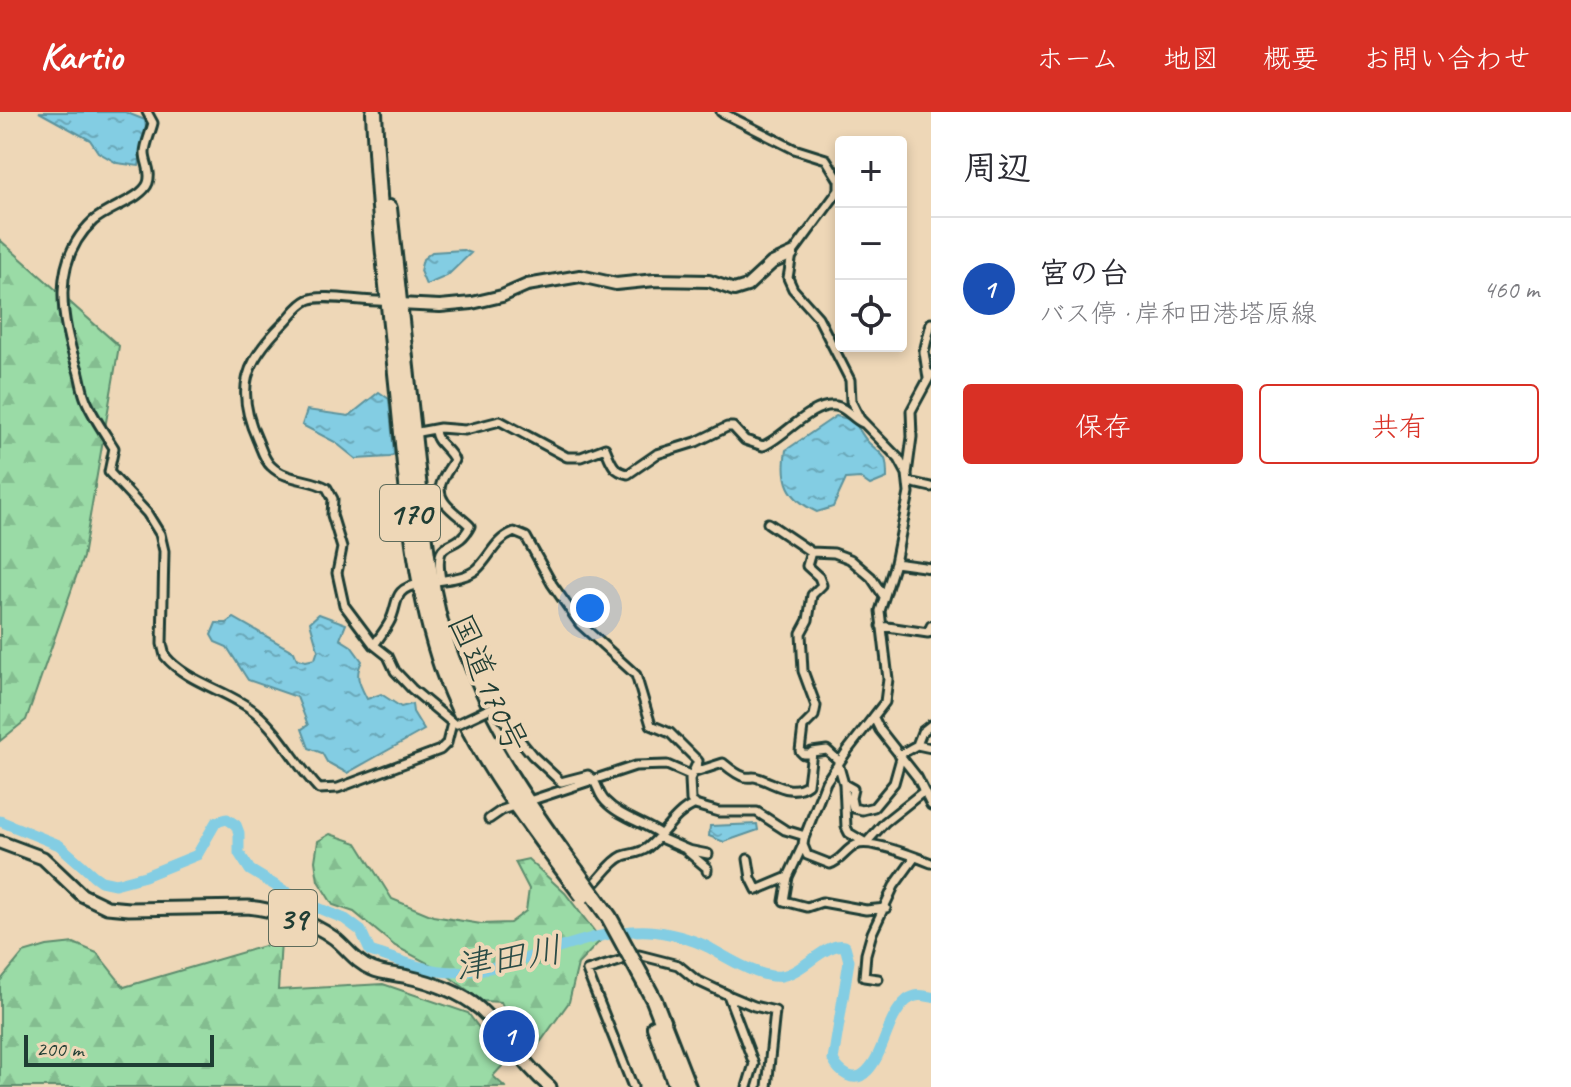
<!DOCTYPE html>
<html lang="ja">
<meta charset="utf-8">
<style>
:root{--surface:#fff;--page:#f7f7f7;--text:#2b2b33;--muted:#7c7c81;--line:#e1e1e2;--accent:#d93025}
body{margin:0;font-family:Caveat,"Klee One",sans-serif;background:var(--page);color:var(--text)}
.controls{position:absolute;right:24px;top:24px;display:grid;overflow:hidden;border-radius:8px;box-shadow:0 4px 12px #0003}
.controls button{width:72px;height:72px;display:grid;place-items:center;padding:0;border:0;border-bottom:2px solid var(--line);background:var(--surface);color:var(--text);font:40px sans-serif}
.scale{position:absolute;left:24px;bottom:20px;width:190px;box-sizing:border-box;padding-left:8px;border:4px solid #1f3d34;border-top:0;font-size:22px;line-height:28px;white-space:nowrap;color:#1f3d34;-webkit-text-stroke:6px #eed7b7;paint-order:stroke}
.you{position:absolute;left:590px;top:496px;width:28px;height:28px;margin:-20px;border:6px solid #fff;border-radius:50%;background:#1a73e8;box-shadow:0 0 0 12px #1a73e833}
.badge{display:grid;place-items:center;width:52px;height:52px;border-radius:50%;background:var(--accent);color:#fff;font-size:26px;font-weight:700}
.pin{position:absolute;translate:-50% -50%;border:4px solid #fff;box-shadow:0 2px 8px #0006}
.list{margin:0;padding:0;list-style:none}
h2{display:flex;justify-content:space-between;align-items:center;height:104px;margin:0;padding:0 32px;font-size:34px}
h2 small{font-size:26px;font-weight:400;color:var(--muted)}
.list li{display:grid;grid-template-columns:52px 1fr auto;gap:24px;align-items:center;box-sizing:border-box;height:144px;padding:0 32px;border-top:2px solid var(--line)}
.list b{display:block;font-size:30px;white-space:nowrap}
.list p{margin:0;font-size:26px;white-space:nowrap;color:var(--muted)}
.list em{font-size:26px;font-style:normal;color:var(--muted)}
.actions{display:flex;gap:16px;padding:24px 32px}
.actions a{flex:1;padding:18px 0;border:2px solid var(--accent);border-radius:8px;text-align:center;font-size:28px;color:var(--accent)}
.actions .main{background:var(--accent);color:#fff}
.icon{flex:none;width:44px;height:44px;fill:none;stroke:currentColor;stroke-width:2;stroke-linecap:round;stroke-linejoin:round}
.map{position:relative;flex:none;width:931px;height:975px;overflow:hidden}
header{display:flex;align-items:center;gap:48px;box-sizing:border-box;height:112px;padding:0 40px;background:var(--accent);color:#fff}
header strong{font-size:38px}
nav{display:flex;gap:44px;margin-inline-start:auto;font-size:28px}
main{display:flex}
aside{flex:1;background:var(--surface)}
.map>svg:first-child{display:block}
.forest{fill:url(#forest-firs);stroke:#5c8c6d;stroke-width:2}
.water{fill:url(#water-ripples);stroke:#5b939d;stroke-width:2}
.lines{fill:none;stroke-linecap:round;stroke-linejoin:round}
.river{stroke:#83cde3;stroke-width:11}
.street-casing{stroke:#1f3d34;stroke-width:13}
.secondary-casing{stroke:#1f3d34;stroke-width:16}
.primary-casing{stroke:#1f3d34;stroke-width:17}
.highway-casing{stroke:#1f3d34;stroke-width:20}
.street{stroke:#eed7b7;stroke-width:7}
.secondary{stroke:#eed7b7;stroke-width:10}
.primary{stroke:#eed7b7;stroke-width:11}
.highway{stroke:#eed7b7;stroke-width:14}
.street-bridge-casing{stroke:#1f3d34;stroke-width:13;stroke-linecap:butt}
.highway-bridge-casing{stroke:#1f3d34;stroke-width:20;stroke-linecap:butt}
.street-bridge{stroke:#eed7b7;stroke-width:7}
.highway-bridge{stroke:#eed7b7;stroke-width:14}
.labels{text-anchor:middle;stroke-width:8;stroke-linejoin:round;paint-order:stroke}
.shield{fill:#eed7b7;stroke:#5d6b5b;stroke-width:2}
.shield-label{font-size:32px;font-weight:bold;fill:#1f3d34}
.street-label{font-size:34px;fill:#1f3d34;stroke:#eed7b7}
.water-label{font-size:36px;font-style:italic;fill:#294b46;stroke:#eed7b7}
</style>
<header>
<strong>Kartio</strong>
<nav><a>ホーム</a><a>地図</a><a>概要</a><a>お問い合わせ</a></nav>
</header>
<main>
<div class="map">
<svg width="931" height="975" viewBox="0 0 931 975">
<defs>
<pattern id="forest-firs" width="22" height="20" patternUnits="userSpaceOnUse" patternTransform="scale(2)"><rect width="22" height="20" fill="#9adba6"/><path d="M5 1l3.5 6h-7zM16 11l3.5 6h-7z" fill="#84bd90"/></pattern>
<pattern id="water-ripples" width="26" height="14" patternUnits="userSpaceOnUse" patternTransform="scale(2)"><rect width="26" height="14" fill="#83cde3"/><path d="M2 4q2-2 4 0t4 0M15 11q2-2 4 0t4 0" fill="none" stroke="#6ba8b9"/></pattern>
</defs>
<rect width="100%" height="100%" fill="#eed7b7"/>
<filter id="ink" filterUnits="userSpaceOnUse"><feTurbulence type="fractalNoise" baseFrequency=".0125" numOctaves="2"/><feDisplacementMap in="SourceGraphic" scale="16" xChannelSelector="R" yChannelSelector="G"/><feConvolveMatrix kernelMatrix="1 2 1 2 8 2 1 2 1" color-interpolation-filters="sRGB"/></filter>
<g filter="url(#ink)">
<path class="forest" d="M0,128L119,234L83,445L26,608L0,629Z
M330,722L357,731L392,787L433,804L481,812L510,811L526,799L529,777L515,750L528,747L565,781L601,828L578,852L569,890L534,939L520,935L501,890L482,889L439,857L395,834L354,800L333,793L318,769L315,749L318,729Z
M281,829L278,878L383,872L468,901L505,951L493,964L505,975H0V869L23,841L47,834L74,831L97,841L124,875Z"/>
<path class="water" d="M39,0H125L145,8L146,16L139,54L117,51L98,40L90,28Z
M463,138L471,141L447,164L426,173L420,159L423,147L432,140Z
M379,280L389,287L394,342L390,345L356,347L335,330L302,313L307,298L349,304Z
M836,304L853,308C858,315 863,325 869,331C885,346 887,342 887,366L870,373L860,366L846,367L833,395L817,400C787,386 781,368 786,338Z
M319,502L346,512L340,527L351,534L362,549C354,564 360,573 367,587L381,582L401,595L412,592L413,600L424,618L347,661L327,650L322,641L309,636L302,617L308,613L297,585L248,568L227,535L215,530L211,523L216,511H227L234,506L294,540L297,547L306,549L315,547L318,538L310,510Z
M757,712L758,718L724,730L709,724L710,714Z"/>
<g class="lines">
<path class="river" d="M0,709L59,733L94,764L101,769L115,772L145,764L197,743L216,710L227,707L236,713L239,721V741L250,758L301,789L345,807L361,819L370,839C395,847 426,860 453,860C519,860 584,816 649,819C667,820 692,827 708,835C726,845 760,867 781,864C803,861 826,829 845,834L849,849L833,948C839,960 854,973 867,959C885,941 886,906 907,888C915,882 922,883 931,885"/>
<defs>
<path id="street" d="M147,0L153,11C151,20 145,32 145,41C145,51 152,59 148,71C142,87 107,96 93,109C50,149 61,209 78,258C81,268 82,279 86,288C93,305 104,320 114,336L109,360L147,401L160,422L164,439L162,532L165,544C187,571 228,578 255,600C281,622 296,653 319,677L338,676L440,638L447,631L452,611
M721,0L794,37L826,47L839,68V78L792,142L788,166L793,177L818,205L850,268L851,289L860,307L899,347L907,362L909,381L895,451L880,499L888,567L885,590L847,639L826,670L804,726L803,733L807,743L830,752C842,748 845,738 856,733C870,727 916,745 931,751
M387,189C369,191 322,181 308,188C297,193 291,205 282,213C245,250 235,278 257,327C261,336 264,348 271,354C286,369 310,366 327,376L333,387L332,403L342,436L337,461L344,493L374,533L388,544L395,559L412,577L454,612
M928,266L924,240L931,211
M435,317C435,332 450,336 454,348C450,356 443,364 441,372C435,391 460,403 470,414C455,444 433,420 441,468
M413,321L440,316L465,318L500,309L567,345H581L605,336C611,349 612,359 628,362L657,342L696,330L727,315H733L745,328L763,334C784,326 811,290 836,294C847,296 853,307 863,311
M907,362L912,325L911,299L931,262
M909,370L931,375
M768,411L811,440L834,441L850,447L871,465L883,483
M895,451L931,456
M432,470C446,467 465,467 477,457C491,444 494,428 514,420L526,425L552,472L580,512L636,563L651,613L670,621L698,649L690,667L691,688L695,693L719,700H757L785,718L805,724
M881,514L928,521L931,514
M374,533C379,526 385,518 389,511C400,492 390,477 420,472
M491,596L498,601L532,643L561,670L588,663C598,669 597,681 605,689C620,705 643,710 660,722
M874,606L880,618L917,665L931,693
M917,633L922,620L931,613
M809,642H803L800,639L803,615L814,604L816,594L803,559L801,521L808,508L812,483L822,473L819,465L807,454L811,440
M899,643L917,633L931,636
M838,651L844,672L846,715L849,721L866,731L885,710L924,679
M692,661L723,651C729,656 737,663 745,665C750,666 754,664 758,666C775,671 791,685 808,672L812,640L827,638L839,649
M844,672L853,677L851,686L853,696L862,698L874,695L894,671L901,646
M489,707L502,698L635,654L667,653L690,663
M658,725L688,738L708,742
M803,733L788,765L784,789L807,795L822,790L866,798L886,796
M686,738L707,756V759
M748,747L751,766L757,778L788,765
M595,771C603,763 612,749 623,744C631,741 639,742 647,736C665,722 673,702 695,692
M878,867L864,865L866,842L872,821L894,774L915,745
M728,883L754,952L747,975
M633,975L587,859L639,843L678,853L696,868L728,883L754,894L775,899L767,975"/>
<path id="secondary" d="M399,192L440,194L472,191L502,184L527,173L580,164L616,172L655,168L709,169L734,178L747,174L772,151L792,142"/>
<path id="primary" d="M0,730L43,746L82,783L107,795L129,797L248,795C276,798 311,809 334,826C347,836 356,851 372,857C383,862 396,862 408,865C432,870 462,881 480,897C506,921 522,952 550,975"/>
<path id="highway" d="M374,0C378,97 389,193 399,290C408,380 413,471 443,558C470,634 520,700 568,764
M389,96C398,180 407,265 416,349C423,412 428,479 449,540C478,621 525,690 576,759
M640,862L654,888L688,975
M655,915L677,975"/>
</defs>
<use href="#street" class="street-casing"/>
<use href="#secondary" class="secondary-casing"/>
<use href="#primary" class="primary-casing"/>
<use href="#highway" class="highway-casing"/>
<use href="#street" class="street"/>
<use href="#secondary" class="secondary"/>
<use href="#primary" class="primary"/>
<use href="#highway" class="highway"/>
<defs>
<path id="street-bridge" d="M457,612L491,596"/>
<path id="highway-bridge" d="M576,759L609,805L640,862
M568,764L583,784"/>
</defs>
<use href="#street-bridge" class="street-bridge-casing"/>
<use href="#highway-bridge" class="highway-bridge-casing"/>
<use href="#street-bridge" class="street-bridge"/>
<use href="#highway-bridge" class="highway-bridge"/>
</g>
</g>
<g class="labels">
<g class="shield">
<rect x="380" y="373" width="60" height="56" rx="6"/>
<rect x="269" y="778" width="48" height="56" rx="6"/>
</g>
<g class="shield-label">
<text x="410" y="412">170</text>
<text x="293" y="817">39</text>
</g>
<g class="street-label">
<text transform="translate(489 571) rotate(66)" y="12">国道170号</text>
</g>
<g class="water-label">
<text transform="translate(508 845) rotate(-10)" y="13">津田川</text>
</g>
</g>
</svg>
<div class="controls">
<button>+</button>
<button>−</button>
<button><svg class="icon" aria-label="locate" viewBox="0 0 24 24"><circle cx="12" cy="12" r="6"/><path d="M12 2v4M12 18v4M2 12h4M18 12h4"/></svg></button>
</div>
<div class="scale">200 m</div>
<div class="you"></div>
<div class="pin badge" style="left:509px;top:924px;background:#1a4fb4">1</div>
</div>
<aside>
<h2>周辺<small></small></h2>
<ul class="list">
<li><span class="badge" style="background:#1a4fb4">1</span><div><b>宮の台</b><p>バス停 · 岸和田港塔原線</p></div><em>460 m</em></li>
</ul>
<div class="actions"><a class="main">保存</a><a>共有</a></div>
</aside>
</main>
